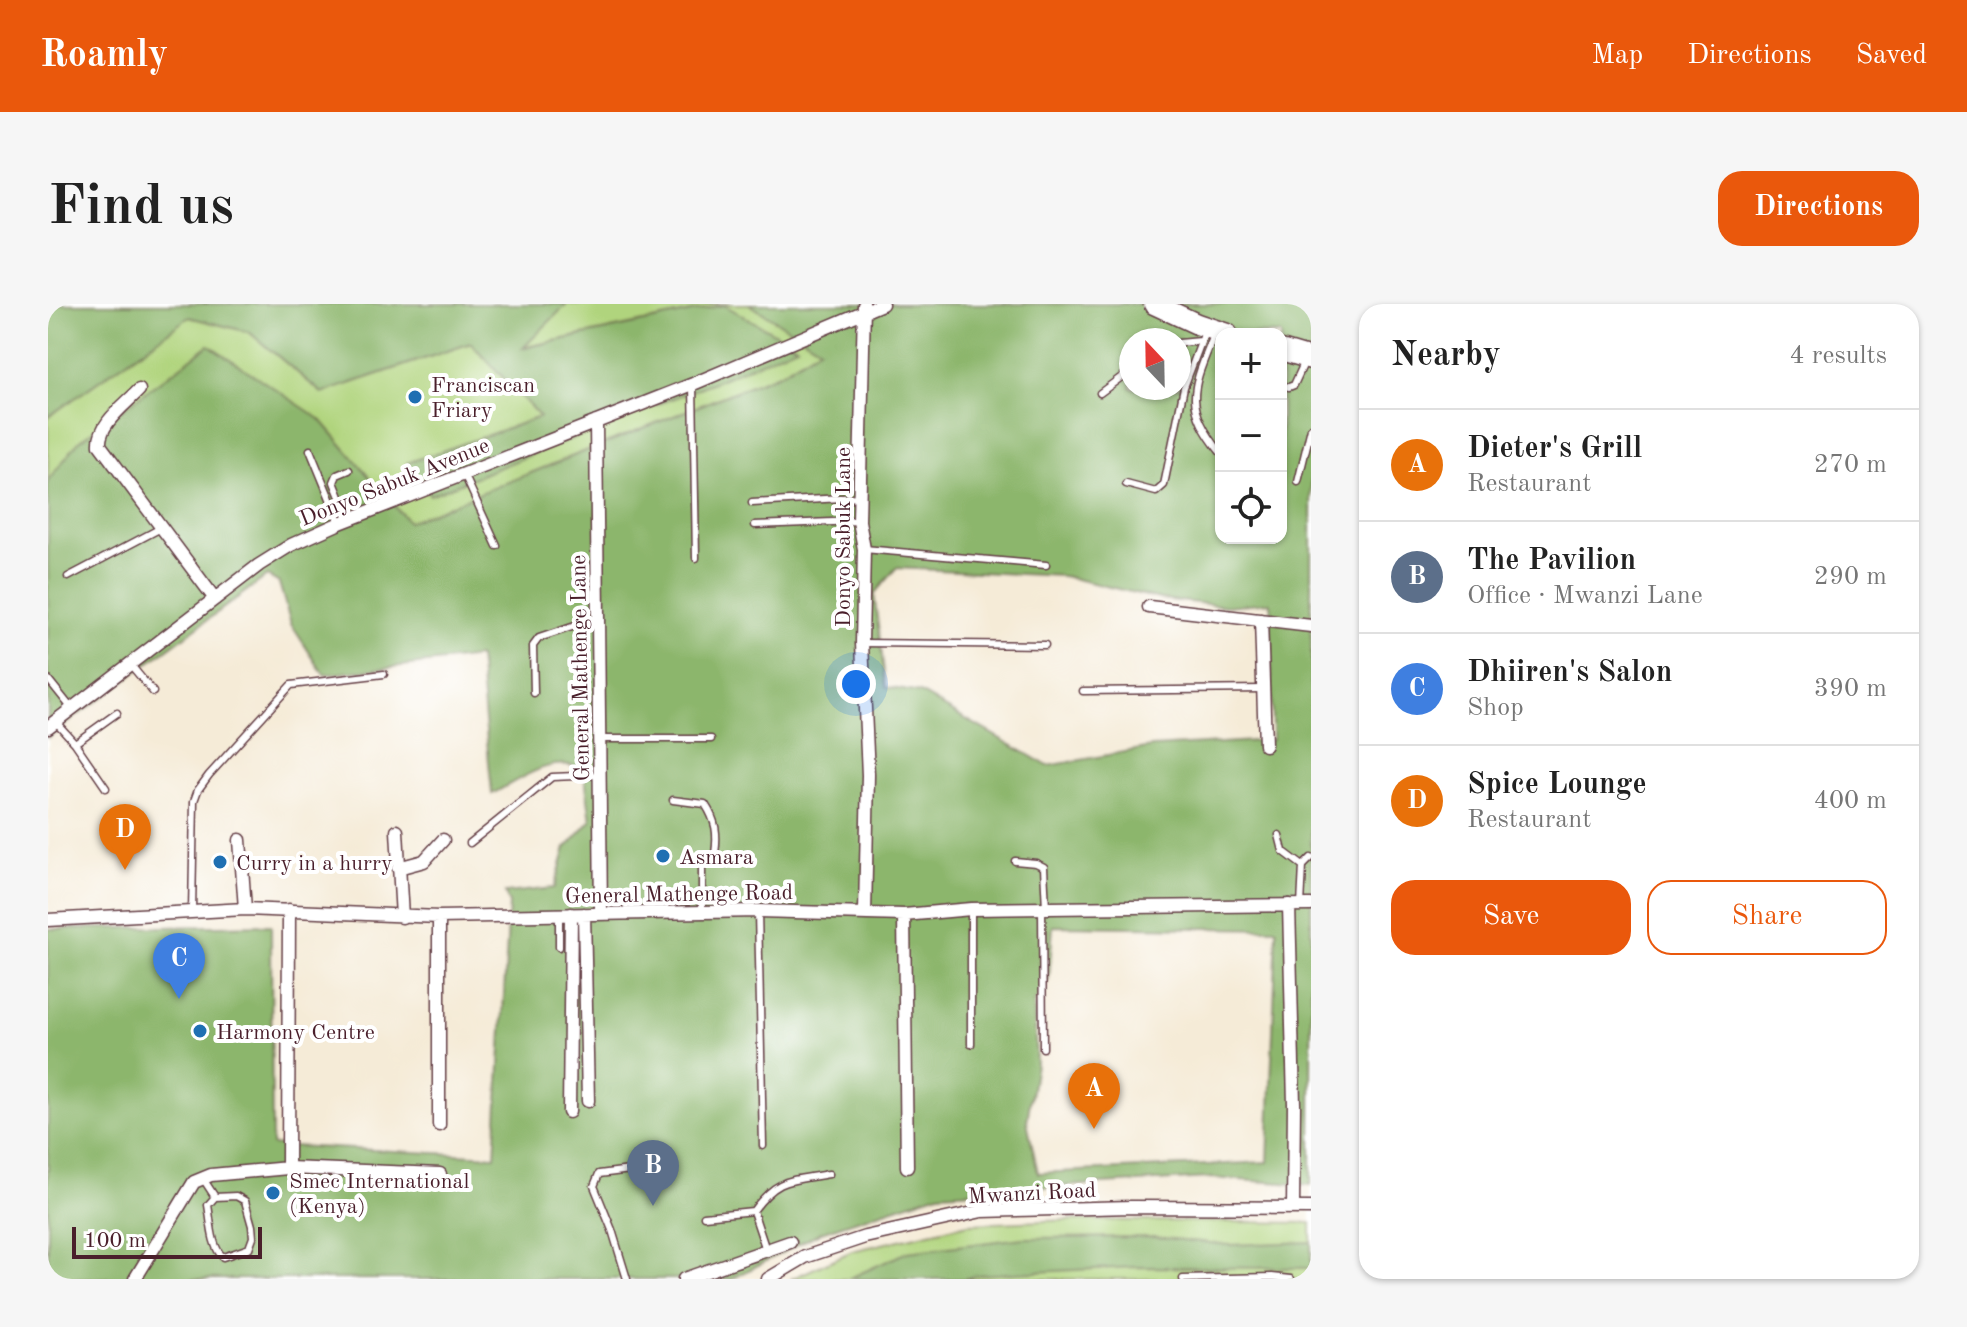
<!DOCTYPE html>
<meta charset="utf-8">
<style>
:root{--surface:#fff;--page:#f6f6f6;--text:#222;--muted:#767676;--line:#e0e0e0;--accent:#ea580c}
body{margin:0;font-family:"Old Standard TT",serif;background:var(--page);color:var(--text)}
.controls{position:absolute;right:24px;top:24px;display:grid;overflow:hidden;border-radius:16px;box-shadow:0 2px 6px #0004}
.controls button{width:72px;height:72px;display:grid;place-items:center;padding:0;border:0;border-bottom:2px solid var(--line);background:var(--surface);color:var(--text);font:40px sans-serif}
.compass{position:absolute;left:1071px;top:24px;width:72px;height:72px;border-radius:50%;background:var(--surface);box-shadow:0 2px 6px #0004;rotate:338deg}
.scale{position:absolute;left:24px;bottom:20px;width:190px;box-sizing:border-box;padding-left:8px;border:4px solid #4a1f2b;border-top:0;font-size:22px;line-height:28px;white-space:nowrap;color:#4a1f2b;-webkit-text-stroke:6px #fff;paint-order:stroke}
.you{position:absolute;left:808px;top:380px;width:28px;height:28px;margin:-20px;border:6px solid #fff;border-radius:50%;background:#1a73e8;box-shadow:0 0 0 12px #1a73e833}
.badge{display:grid;place-items:center;width:52px;height:52px;border-radius:50%;background:var(--accent);color:#fff;font-size:26px;font-weight:700}
.pin{position:absolute;translate:-50% -66px;filter:drop-shadow(0 2px 4px #0008)}
.pin::after{content:'';position:absolute;top:42px;width:28px;height:24px;background:inherit;clip-path:polygon(0 0,100% 0,50% 100%)}
.list{margin:0;padding:0;list-style:none}
h2{display:flex;justify-content:space-between;align-items:center;height:104px;margin:0;padding:0 32px;font-size:34px}
h2 small{font-size:26px;font-weight:400;color:var(--muted)}
.list li{display:grid;grid-template-columns:52px 1fr auto;gap:24px;align-items:center;box-sizing:border-box;height:112px;padding:0 32px;border-top:2px solid var(--line)}
.list b{display:block;font-size:30px;white-space:nowrap}
.list p{margin:0;font-size:26px;white-space:nowrap;color:var(--muted)}
.list em{font-size:26px;font-style:normal;color:var(--muted)}
.actions{display:flex;gap:16px;padding:24px 32px}
.actions a{flex:1;padding:18px 0;border:2px solid var(--accent);border-radius:24px;text-align:center;font-size:28px;color:var(--accent)}
.actions .main{background:var(--accent);color:#fff}
.icon{flex:none;width:44px;height:44px;fill:none;stroke:currentColor;stroke-width:2;stroke-linecap:round;stroke-linejoin:round}
.map{position:relative;flex:none;width:1263px;height:975px;overflow:hidden;border-radius:24px}
header{display:flex;align-items:center;gap:48px;box-sizing:border-box;height:112px;padding:0 40px;background:var(--accent);color:#fff}
header strong{font-size:38px}
nav{display:flex;gap:44px;margin-inline-start:auto;font-size:28px}
.intro{display:flex;align-items:center;justify-content:space-between;box-sizing:border-box;height:192px;padding:0 48px}
h1{margin:0;font-size:56px}
.button{padding:20px 36px;border-radius:24px;background:var(--accent);color:#fff;font-size:28px;font-weight:700}
main{display:flex;gap:48px;padding:0 48px}
aside{flex:1;background:var(--surface);border-radius:24px;box-shadow:0 2px 6px #0004}
.map>svg:first-child{display:block}
.green{fill:#b0d47d;stroke:#7d7a54;stroke-width:2}
.forest{fill:#8cb66c;stroke:#6b6a4c;stroke-width:2;fill-rule:evenodd}
.lines{fill:none;stroke-linecap:round;stroke-linejoin:round}
.service-casing{stroke:#643e45;stroke-width:9}
.minor-casing{stroke:#643e45;stroke-width:15}
.primary-casing{stroke:#643e45;stroke-width:23}
.service{stroke:#fff;stroke-width:6}
.minor{stroke:#fff;stroke-width:12}
.primary{stroke:#fff;stroke-width:20}
.poi-dot{fill:#1f6fb2;stroke:#fff;stroke-width:3}
.labels{text-anchor:middle;stroke-width:8;stroke-linejoin:round;paint-order:stroke}
.poi-label{font-size:22px;fill:#4a1f2b;stroke:#fff;text-anchor:start}
.street-label{font-size:22px;fill:#4a1f2b;stroke:#fff}
</style>
<header>
<strong>Roamly</strong>
<nav><a>Map</a><a>Directions</a><a>Saved</a></nav>
</header>
<div class="intro"><h1>Find us</h1><a class="button">Directions</a></div>
<main>
<div class="map">
<svg width="1263" height="975" viewBox="0 0 1263 975">
<rect width="100%" height="100%" fill="#fff"/>
<filter id="ink" filterUnits="userSpaceOnUse"><feTurbulence type="fractalNoise" baseFrequency=".0125" numOctaves="2"/><feDisplacementMap in="SourceGraphic" scale="16" xChannelSelector="R" yChannelSelector="G"/><feConvolveMatrix kernelMatrix="1 2 1 2 8 2 1 2 1" color-interpolation-filters="sRGB"/></filter>
<filter id="wash" filterUnits="userSpaceOnUse"><feTurbulence type="fractalNoise" baseFrequency=".006" numOctaves="4" result="noise"/><feDisplacementMap in="SourceGraphic" scale="32" xChannelSelector="R" yChannelSelector="G"/><feGaussianBlur stdDeviation="1.8" result="paint"/><feColorMatrix in="noise" values="0 0 0 0 0 0 0 0 0 0 0 0 0 0 0 0 0 1.4 0 .05"/><feComposite in="paint" operator="in"/></filter>
<g filter="url(#wash)">
<rect width="100%" height="100%" fill="#f5ebd7"/>
<path class="green" d="M519,0H701L772,44L731,70L360,218L272,115L0,177V113L141,13L201,28L274,89L423,39L492,113L360,159L382,190L676,1L473,44Z
M1023,916L1263,919V975H743L804,947L920,920Z"/>
<path class="forest" d="M0,0H519L475,44L676,1L749,42L671,76L382,191L359,159L492,113L423,39L274,89L201,28L141,13L0,113Z
M701,0H1263V881L1162,874L891,889L773,928L684,975H0V625L223,621L224,841L447,852L461,600L457,589L506,584L518,544L543,517L536,466C504,449 472,476 444,490L431,353L276,371L243,320L231,279L219,272L0,433V177L30,138L161,41L272,115L360,218L731,70L772,44ZM1173,30H1233V234H1173ZM1083,36H1131V84H1083ZM848,264L1015,272L1112,295L1179,302L1223,298L1224,436L1104,443L1000,462L872,389L838,383L826,290ZM1005,622L1229,625L1220,858L990,869L979,817L988,760L986,699L1001,676Z
M1107,933L1181,941L1263,938V964L1088,963L928,971L917,975H800L859,948L975,934Z"/>
</g>
<g filter="url(#ink)">
<g class="lines">
<defs>
<path id="service" d="M1166,31C1145,84 1134,100 1173,149
M1131,39L1153,37
M645,80L648,254
M1233,81L1241,83L1246,81L1257,57
M1052,89L1083,66
M262,146L292,219
M301,166L289,171L286,178L301,215
M416,170L449,242
M1250,178L1263,124
M1078,180L1108,188L1116,181L1136,83L1158,25
M704,199L812,193
M707,221L811,217
M816,245L998,261
M20,273L113,224
M814,339L997,341
M82,360L105,388
M0,375L24,405
M1035,387L1216,385
M486,389L485,342L491,334L542,317H550
M7,417L27,439
M552,435H663
M58,484L27,439L69,409
M625,496L657,500C668,517 670,529 667,550L658,555L654,562V608
M1231,531L1235,547L1255,562
M422,539L504,473L551,471
M967,557L988,559L996,563L998,604
M1253,601L1255,562L1263,554
M994,604L995,744
M923,605V740
M710,607L715,842
M144,608L146,497L150,486L161,471L243,381L336,370
M511,643V610
M154,873L167,893
M188,892L197,897L204,922L205,933L201,944L175,953C163,943 163,917 160,901L167,893Z
M656,912L705,907
M718,946L705,907C730,873 742,877 781,870
M579,975L564,926L546,882L551,870L590,865
M1135,975L1224,973L1243,975"/>
<path id="minor" d="M816,1L811,217L816,245L814,339L820,471L817,609
M91,86C77,101 50,120 52,141L167,295
M548,118L553,609
M1101,303L1263,322
M1213,316L1217,441
M0,423L211,261L243,241L292,219L645,80L834,0
M349,527L354,613
M192,536L197,605
M350,564L376,557L395,536
M1241,601L1246,800L1245,904
M536,610L540,797
M856,611L859,863
M0,616L197,605L391,613L710,607L856,611L923,605L1263,601
M521,808L523,610
M391,821V613
M240,864L392,870
M87,975L146,878L163,871L240,864L241,606
M636,975L742,938
M720,975L757,953L817,933L934,907L1083,903L1263,904"/>
<path id="primary" d="M1106,0L1149,20L1179,30
M1233,46L1263,55"/>
</defs>
<use href="#service" class="service-casing"/>
<use href="#minor" class="minor-casing"/>
<use href="#primary" class="primary-casing"/>
<use href="#service" class="service"/>
<use href="#minor" class="minor"/>
<use href="#primary" class="primary"/>
</g>
</g>
<g class="poi-dot">
<circle cx="367" cy="93" r="8"/>
<circle cx="615" cy="552" r="8"/>
<circle cx="172" cy="558" r="8"/>
<circle cx="152" cy="727" r="8"/>
<circle cx="225" cy="889" r="8"/>
</g>
<g class="labels">
<g class="poi-label">
<text x="383" y="88">Franciscan<tspan x="383" dy="25">Friary</tspan></text>
<text x="631" y="560">Asmara</text>
<text x="188" y="566">Curry in a hurry</text>
<text x="168" y="735">Harmony Centre</text>
<text x="241" y="884">Smec International<tspan x="241" dy="25">(Kenya)</tspan></text>
</g>
<g class="street-label">
<text transform="translate(346 177) rotate(-22)" y="8">Donyo Sabuk Avenue</text>
<text transform="translate(794 233) rotate(-90)" y="8">Donyo Sabuk Lane</text>
<text transform="translate(531 364) rotate(-91)" y="8">General Mathenge Lane</text>
<text transform="translate(631 589) rotate(-1)" y="8">General Mathenge Road</text>
<text transform="translate(984 888) rotate(-3)" y="8">Mwanzi Road</text>
</g>
</g>
</svg>
<div class="controls">
<button>+</button>
<button>−</button>
<button><svg class="icon" aria-label="locate" viewBox="0 0 24 24"><circle cx="12" cy="12" r="6"/><path d="M12 2v4M12 18v4M2 12h4M18 12h4"/></svg></button>
</div>
<svg class="compass" viewBox="-18 -18 36 36"><path d="M0-13l5 13h-10z" fill="#e53935"/><path d="M0 13l5-13h-10z" fill="#767676"/></svg>
<div class="scale">100 m</div>
<div class="you"></div>
<div class="pin badge" style="left:1046px;top:825px;background:#e8710a">A</div>
<div class="pin badge" style="left:605px;top:902px;background:#5c6f8a">B</div>
<div class="pin badge" style="left:131px;top:695px;background:#3f7fe0">C</div>
<div class="pin badge" style="left:77px;top:566px;background:#e8710a">D</div>
</div>
<aside>
<h2>Nearby<small>4 results</small></h2>
<ul class="list">
<li><span class="badge" style="background:#e8710a">A</span><div><b>Dieter's Grill</b><p>Restaurant</p></div><em>270 m</em></li>
<li><span class="badge" style="background:#5c6f8a">B</span><div><b>The Pavilion</b><p>Office · Mwanzi Lane</p></div><em>290 m</em></li>
<li><span class="badge" style="background:#3f7fe0">C</span><div><b>Dhiiren's Salon</b><p>Shop</p></div><em>390 m</em></li>
<li><span class="badge" style="background:#e8710a">D</span><div><b>Spice Lounge</b><p>Restaurant</p></div><em>400 m</em></li>
</ul>
<div class="actions"><a class="main">Save</a><a>Share</a></div>
</aside>
</main>
